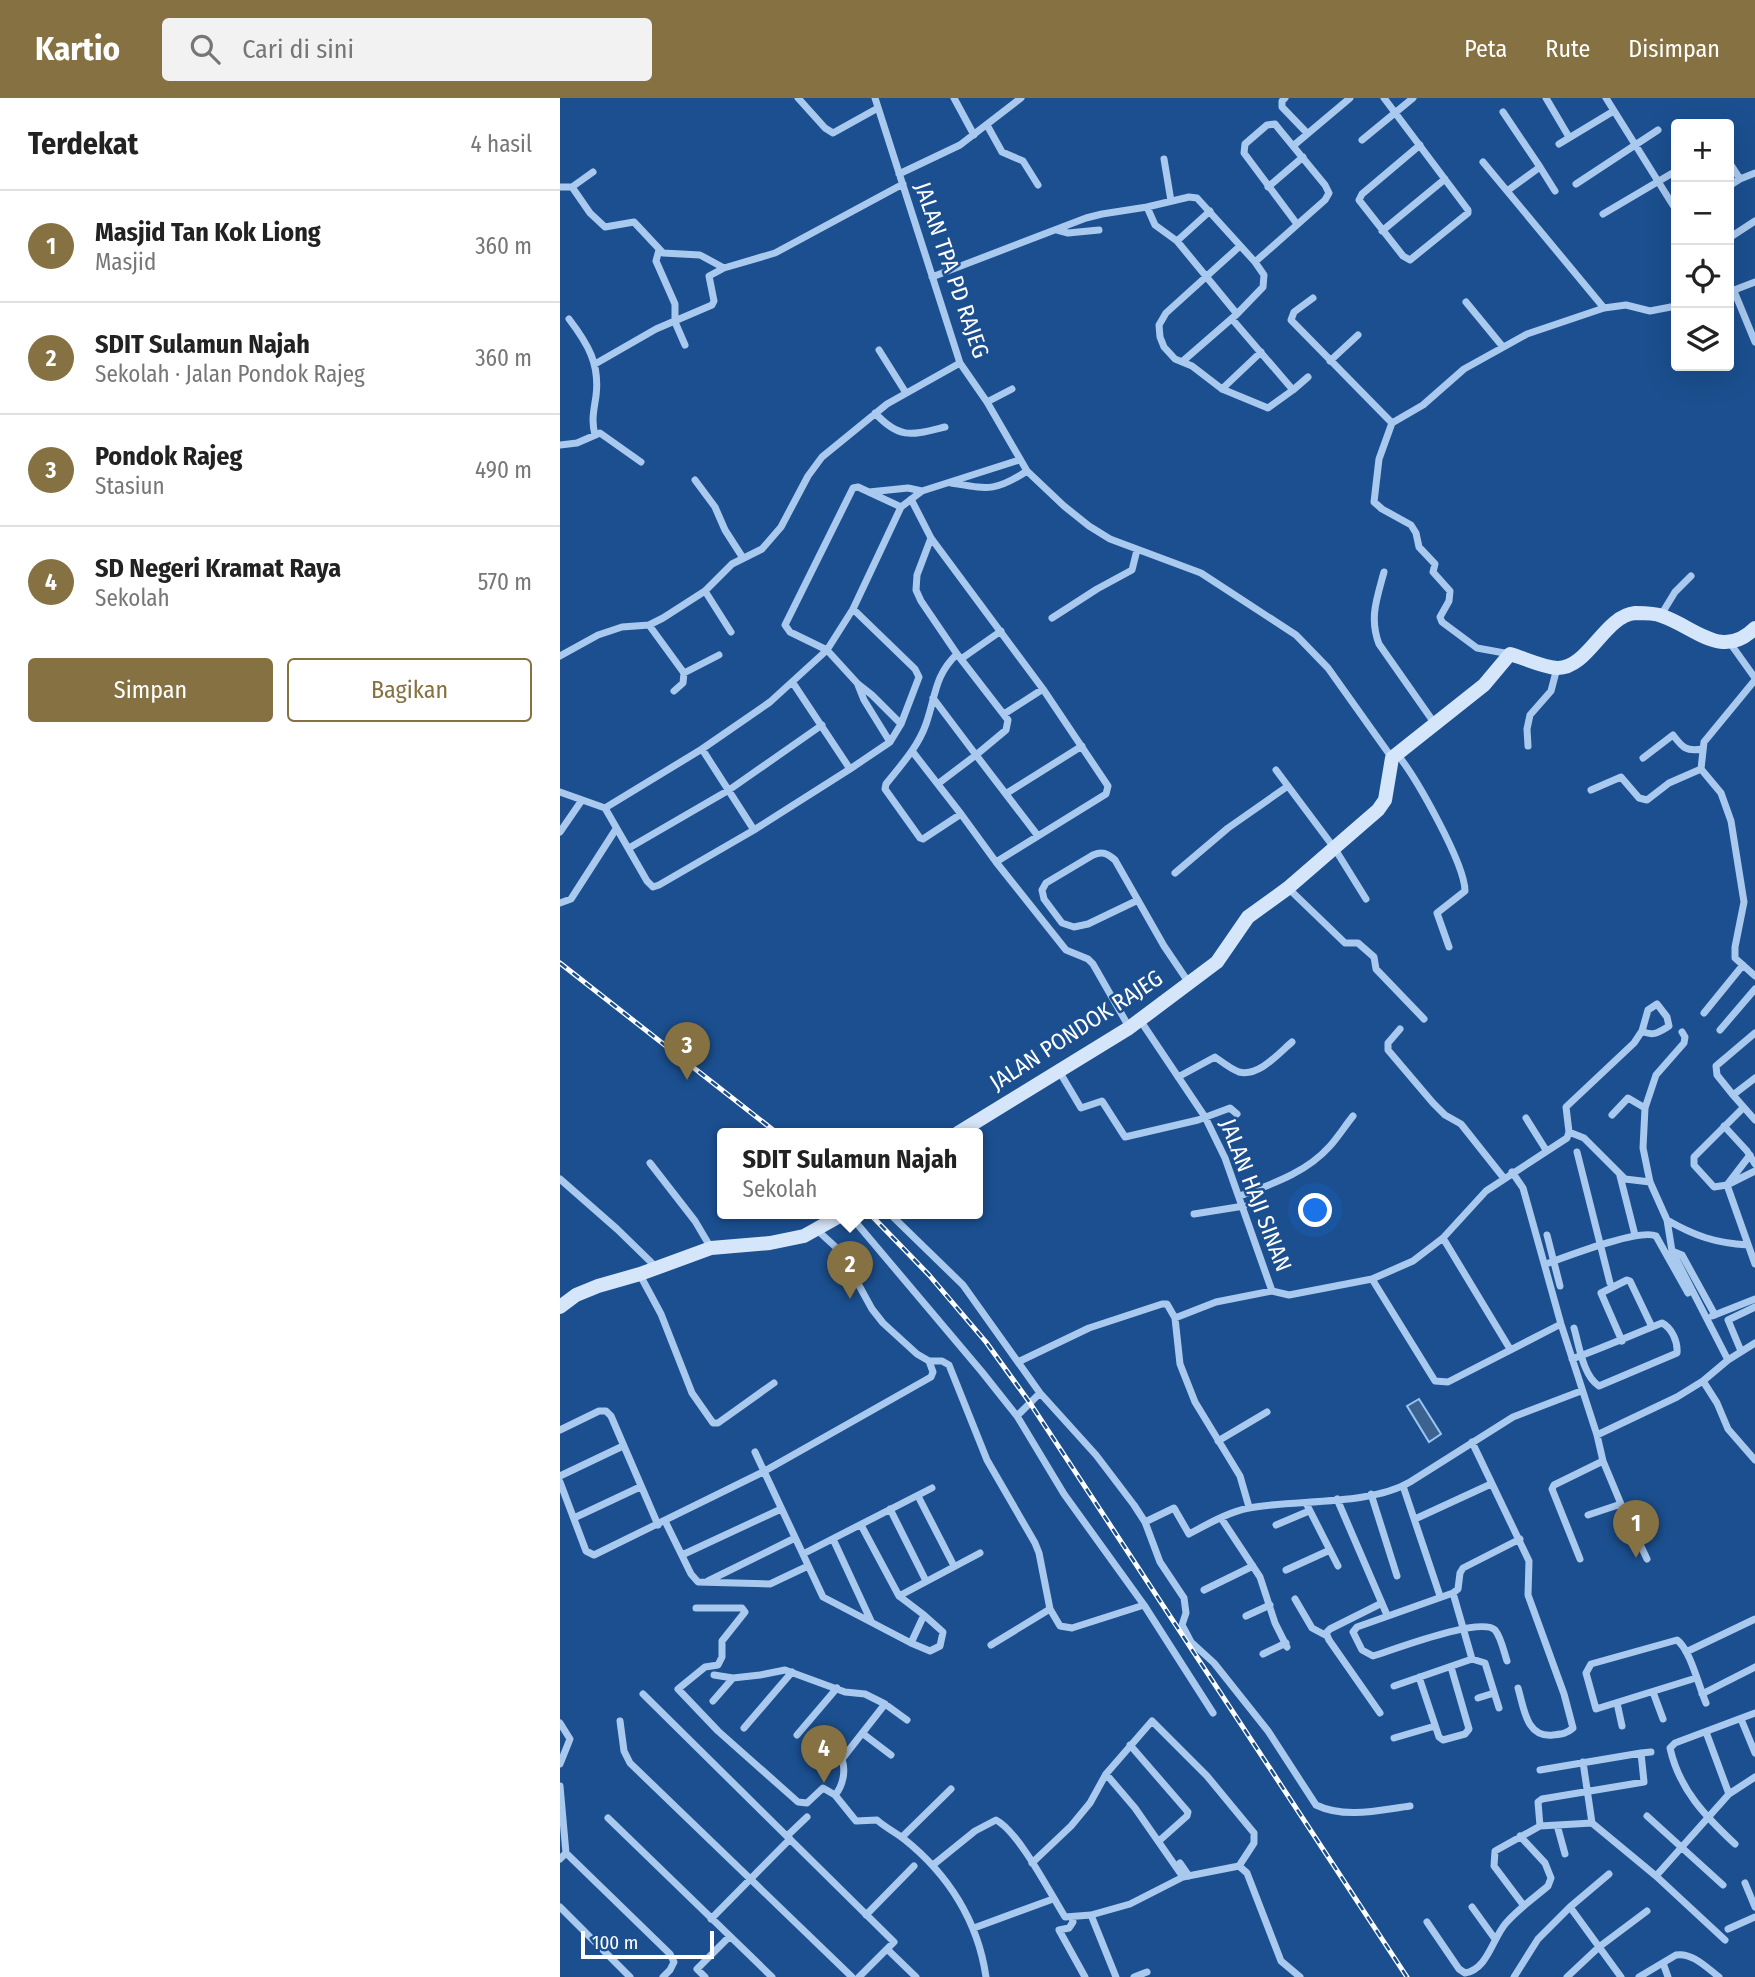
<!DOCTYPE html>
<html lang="id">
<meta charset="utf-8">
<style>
:root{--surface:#fff;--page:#f2f2f2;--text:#222;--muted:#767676;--line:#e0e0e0;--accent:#857141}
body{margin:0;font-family:"Fira Sans Condensed",sans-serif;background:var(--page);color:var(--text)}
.controls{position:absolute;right:21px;top:21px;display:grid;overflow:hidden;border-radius:7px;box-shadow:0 7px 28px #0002}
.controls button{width:63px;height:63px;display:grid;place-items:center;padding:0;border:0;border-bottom:2px solid var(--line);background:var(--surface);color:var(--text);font:35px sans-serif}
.scale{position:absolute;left:21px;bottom:18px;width:133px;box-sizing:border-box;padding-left:7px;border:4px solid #fff;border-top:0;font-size:19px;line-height:24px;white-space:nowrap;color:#fff;-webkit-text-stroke:5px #1b4f8f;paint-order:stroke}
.you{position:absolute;left:756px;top:1113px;width:24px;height:24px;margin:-18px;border:5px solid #fff;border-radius:50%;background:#1a73e8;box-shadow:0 0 0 10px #1a73e833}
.badge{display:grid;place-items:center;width:46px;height:46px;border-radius:50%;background:var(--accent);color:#fff;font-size:23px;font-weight:700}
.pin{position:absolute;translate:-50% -58px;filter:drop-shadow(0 2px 4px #0008)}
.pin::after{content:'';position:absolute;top:37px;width:24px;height:21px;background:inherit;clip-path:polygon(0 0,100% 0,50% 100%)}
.popup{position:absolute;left:157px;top:1030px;width:266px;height:91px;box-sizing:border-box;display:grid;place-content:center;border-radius:7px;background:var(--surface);filter:drop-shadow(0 2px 5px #0005);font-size:23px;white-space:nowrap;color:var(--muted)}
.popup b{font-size:26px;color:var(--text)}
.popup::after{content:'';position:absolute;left:50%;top:100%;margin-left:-14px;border:14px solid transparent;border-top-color:var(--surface)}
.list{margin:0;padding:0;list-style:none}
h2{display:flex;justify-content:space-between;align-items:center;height:91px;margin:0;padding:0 28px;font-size:30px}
h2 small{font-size:23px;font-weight:400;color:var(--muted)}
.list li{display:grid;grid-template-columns:46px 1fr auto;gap:21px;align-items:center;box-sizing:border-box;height:112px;padding:0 28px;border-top:2px solid var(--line)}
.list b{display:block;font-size:26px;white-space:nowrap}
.list p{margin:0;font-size:23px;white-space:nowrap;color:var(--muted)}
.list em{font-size:23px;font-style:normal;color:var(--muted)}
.actions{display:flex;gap:14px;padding:21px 28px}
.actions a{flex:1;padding:16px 0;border:2px solid var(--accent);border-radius:7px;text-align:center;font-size:24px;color:var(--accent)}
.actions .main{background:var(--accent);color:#fff}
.icon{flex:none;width:38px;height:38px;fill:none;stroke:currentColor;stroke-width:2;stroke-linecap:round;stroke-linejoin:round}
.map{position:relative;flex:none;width:1195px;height:1879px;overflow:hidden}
header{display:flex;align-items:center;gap:42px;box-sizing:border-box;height:98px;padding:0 35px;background:var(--accent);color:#fff}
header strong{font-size:33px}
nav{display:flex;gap:38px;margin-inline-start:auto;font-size:24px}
.search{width:490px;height:63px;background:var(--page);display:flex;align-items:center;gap:18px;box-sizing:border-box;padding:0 24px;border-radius:7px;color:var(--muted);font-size:26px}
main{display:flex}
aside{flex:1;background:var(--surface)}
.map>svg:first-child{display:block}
.water{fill:#3c6290;stroke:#9cc4f0;stroke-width:2}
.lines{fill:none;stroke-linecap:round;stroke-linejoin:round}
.minor{stroke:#a9c9ee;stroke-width:7}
.secondary{stroke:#d6e6fa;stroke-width:14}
.rail-casing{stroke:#fff;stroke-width:5}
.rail{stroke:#1b4f8f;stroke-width:2.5;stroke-dasharray:8;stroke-linecap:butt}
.labels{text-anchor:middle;stroke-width:5;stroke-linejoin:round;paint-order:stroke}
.street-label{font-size:23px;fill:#fff;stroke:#1b4f8f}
</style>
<header>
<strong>Kartio</strong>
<div class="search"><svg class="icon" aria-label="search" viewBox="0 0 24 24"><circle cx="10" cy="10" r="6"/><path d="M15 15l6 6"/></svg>Cari di sini</div>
<nav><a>Peta</a><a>Rute</a><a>Disimpan</a></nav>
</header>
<main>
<aside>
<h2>Terdekat<small>4 hasil</small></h2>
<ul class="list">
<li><span class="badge">1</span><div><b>Masjid Tan Kok Liong</b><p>Masjid</p></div><em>360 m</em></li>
<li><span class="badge">2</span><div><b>SDIT Sulamun Najah</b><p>Sekolah · Jalan Pondok Rajeg</p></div><em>360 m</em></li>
<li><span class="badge">3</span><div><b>Pondok Rajeg</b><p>Stasiun</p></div><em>490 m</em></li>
<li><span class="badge">4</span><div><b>SD Negeri Kramat Raya</b><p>Sekolah</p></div><em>570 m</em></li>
</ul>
<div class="actions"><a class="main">Simpan</a><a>Bagikan</a></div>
</aside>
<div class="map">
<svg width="1195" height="1879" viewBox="0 0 1195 1879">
<rect width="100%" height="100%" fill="#1b4f8f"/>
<path class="water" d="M859,1301L881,1336L869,1344L847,1308Z"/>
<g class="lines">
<path class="minor" d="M238,0L265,30L273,35L318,10
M315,0L400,265L427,304L467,373L504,408L529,428L550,441L641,475L736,537L768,570L832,660
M394,0L414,37
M725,0L722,3V9L747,35
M824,0L908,112V115L850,162L843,158L799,102L802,96L860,47
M986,0L1009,39
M1046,0L1116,112
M943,14L980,69
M427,27L442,54L463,63L478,87
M802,42L853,0
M999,46L1052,14
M733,48L790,0
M604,61L611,103
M923,64L1044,210
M1169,64L1180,81L1169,88
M339,76L400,47L461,0
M1180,81L1195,75
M1016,86L1098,32
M0,89H12L30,115L45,129L74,124L103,155L140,157L164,170L215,155L343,86
M12,89L33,74
M708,89L743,59
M947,93L980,69L995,93
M587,109L629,99L637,100L695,164L704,177L703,189L677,216
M1043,116L1116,73
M497,132L508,135L539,132
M822,133L885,81
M1169,140L1195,123
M617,143L650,113
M680,148L606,215L599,227L600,239L604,249L615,261L632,268L662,291L708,310L733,292
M99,152L96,163L115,206V224L125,247
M695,164L765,102L769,95L765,87L719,31L715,26L707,27L685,46L684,55L737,126
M372,179L526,120L542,116L587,109L595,127L617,143L677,216L623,263
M1174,193L1195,244
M1169,194L1195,184
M753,200L734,214L731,222L832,325
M906,204L943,249
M9,221C28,246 40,266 36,298C34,312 31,322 35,337
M672,221L733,292L748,279
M319,252L346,295
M770,263L798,237
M35,266L96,231L152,207L154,203L149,178L164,170
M662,291L701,254
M427,304L452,291
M315,315C340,342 352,337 385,329
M0,347L17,345L40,335L81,364
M135,382L155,409L165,432L183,460
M391,385C428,391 435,394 467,373
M309,394L348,390L362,393
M351,401L371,440L483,591L548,688L546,696L436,764L401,716L363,741L360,740L325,691L326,686C341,667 358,649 366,626C376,598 374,578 397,556
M371,440L357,477L356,492L361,503L397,556L448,622L446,632L416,657L478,738
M824,474C817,500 809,520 819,546L875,626
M145,493L171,534
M1101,517L1115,494L1131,478
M492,520L537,491L572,472L577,452
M89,527L124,575L123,585L114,593
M1170,545L1195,580
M950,556L917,550L882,524L880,519L889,503L890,493L873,474L875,466L859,449L856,435L851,427L822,411L814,404L819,361L832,325L863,307L904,271L967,236L1044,210L1066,207L1090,213L1116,208
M0,558L38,537L62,529L89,527L103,520L145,493L172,466L202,451L221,429L248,378L262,359L327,306L400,265
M401,561L441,533
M124,575L159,557
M298,587L304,602L330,644
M373,600L416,657L379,685
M444,616L483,591
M341,626L312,597L298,586L267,552L230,534L225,527L293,390L298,389L341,409
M968,648L967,631L970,617L991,593L997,570
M142,651L194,732
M352,653L401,716
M837,656C856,679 905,766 905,793L877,815L889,849
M1083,660L1113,637C1122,649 1126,654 1142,651
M290,671L330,644L341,626L359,579L355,571L293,511
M1141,671L1161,695L1171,723L1184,804L1175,849V860L1195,878
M716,672L775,751L806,801
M1031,692L1061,679L1079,700L1087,702L1109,685L1141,671L1144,644L1195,582
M0,694L45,710L87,783L93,789L99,787L194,732L290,671L233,585
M447,695L522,648
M45,710L142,651L210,604L267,552L293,511L341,409L362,393L459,362
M0,734L22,702
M69,750L169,692L262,627
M436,764L506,852L528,861L533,866L569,929
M615,775L668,730L728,688
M728,790L785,845H798L814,859L816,871L864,921
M576,803L528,826L514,829L502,825L484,801L482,792L486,785L533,757C542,753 547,755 555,762L604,848L629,885
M0,805L11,801L56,731
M1144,915L1183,867
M580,922L645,1019L665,1060L712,1193L729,1197L812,1181L853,1163L883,1140L926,1093L1007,1040L1009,1034L1006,1009L1074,945L1082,933L1088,912L1097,906L1107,919L1109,928C1099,934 1093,939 1082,933
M840,931L828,945V952L873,1005L885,1017L901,1026L943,1079
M1160,932L1195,891
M1122,934L1125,939L1124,945L1096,977L1085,1010L1083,1050L1090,1084L1107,1122L1112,1153L1168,1262
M499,973L521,1010L542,1003L565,1039L638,1022L670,1010L677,1016
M618,979L655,959C662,964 671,971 679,974C699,979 719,955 732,944
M1195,980L1173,997L1195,1022
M1173,997L1157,977L1156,968L1195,935
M1183,1010L1134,1059V1067L1154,1089L1167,1087L1195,1073
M1052,1017L1068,1000L1085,1010
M966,1020L986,1052
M1164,1028L1187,1053L1195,1066
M1009,1034L1024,1040L1065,1081L1090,1084
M1017,1054L1050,1185
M1190,1057L1167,1087L1195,1166
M90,1065L135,1123L151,1150
M952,1074L963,1090L1001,1226L1037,1337L1117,1299L1143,1283L1157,1305L1168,1331L1195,1362
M1060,1078L1075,1137
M0,1081L57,1131L96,1169
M680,1098C712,1086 746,1075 770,1048C778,1039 785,1028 793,1018
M288,1115L422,1274L457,1318
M329,1115L403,1187L480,1295L536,1357L574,1407L585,1424L600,1464L624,1500L626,1515L622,1527L631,1544L654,1565L708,1633L756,1707C785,1721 820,1712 850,1708
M634,1116L684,1108
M1107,1122C1135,1138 1155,1145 1188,1147
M257,1132L280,1153L312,1211L323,1225L357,1256L369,1263H382L389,1267L427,1362L475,1445L479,1455L490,1511L431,1547
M987,1137L1000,1188
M883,1140L950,1251
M1112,1153L1122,1157L1155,1217
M986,1166C1005,1159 1080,1130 1096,1138L1128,1195
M80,1177L101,1216L132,1295L153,1325H158L214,1285
M812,1181L875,1283L888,1284L1001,1226
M1152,1218L1195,1201
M1062,1243L1041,1195L1067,1182L1070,1183L1092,1229
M1181,1253L1168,1222L1195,1209
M1012,1261C1042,1250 1072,1237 1102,1225C1112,1230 1118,1244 1117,1255L1039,1288C1023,1278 1019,1247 1014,1230
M458,1264L529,1230L602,1206H607L615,1220
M1143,1283L1168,1262L1195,1245
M480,1295L457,1318L504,1396L584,1507L653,1615
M0,1332L39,1313H46L51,1318L98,1427
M658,1343L707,1314
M912,1344L969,1463L968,1497L1004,1596L1013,1630C1006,1636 1002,1636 993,1637C966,1640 964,1610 958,1590
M195,1354L263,1499L351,1545L364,1517L383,1534L380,1548L370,1553L351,1545
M0,1378L63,1348
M0,1384L26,1453L34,1457L203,1374L371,1279L373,1274L369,1263
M843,1388L880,1498
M811,1396L837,1478
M358,1398L394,1468
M777,1401L827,1517
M746,1405L778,1468
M1061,1406L1087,1461
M689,1409L680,1378L635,1304L620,1266L615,1220L656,1204L712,1193
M330,1411L366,1483
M1028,1417L1061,1406L1043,1363
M14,1420L80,1389
M661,1420L700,1479L715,1525L727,1549
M855,1421L931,1386
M105,1423L131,1476L138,1484L210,1486L248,1468
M585,1424L614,1410L629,1436C648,1426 668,1414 689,1410C735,1401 809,1408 850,1384L953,1319L1021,1293
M301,1427L339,1498L364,1517
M716,1427L749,1413
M273,1441L311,1523
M243,1456L372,1390
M122,1457L221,1411
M1020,1461L992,1391L994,1387L1043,1363L1037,1337
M726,1472L770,1452
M148,1483L235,1440
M644,1492L693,1468
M893,1495L797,1529L793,1534L802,1552L813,1558C833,1552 921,1518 935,1532C941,1539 944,1554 947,1563
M339,1498L420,1455
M735,1501L752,1530L767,1538
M136,1510H182L185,1514L162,1543V1559L158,1567L145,1569L118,1591L158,1633L238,1704L247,1705L263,1690L275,1697L296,1723L317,1722C326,1730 335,1734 344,1741C388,1776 418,1823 426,1879
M490,1511L500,1528L512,1530L584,1507
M686,1518L710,1507
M1126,1554L1195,1521
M703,1556L726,1545
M154,1577L173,1580
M859,1579L879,1639L883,1642L905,1636L909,1631L891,1569
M1136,1580L1036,1611L1026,1575L1031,1566L1117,1542C1130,1551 1139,1589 1146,1605
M834,1588L912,1561
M1093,1594L1103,1621
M83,1596L334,1844L299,1879
M1142,1596L1195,1569
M918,1600L934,1595
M153,1603L173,1580L200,1577L225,1572L285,1594L305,1596L325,1606L282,1661C286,1673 283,1688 275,1697
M1057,1605L1062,1628
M325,1606L347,1622
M939,1610L925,1565L912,1561L893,1495L898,1491L900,1475L903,1470L960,1441
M820,1615L769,1542L766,1535L770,1531L822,1505
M1181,1621L1195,1655
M60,1623L64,1653L70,1665L292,1879
M0,1625L10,1641L0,1666
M184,1630L232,1574
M1146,1634L1169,1696
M302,1635L331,1657
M237,1637L277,1590
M834,1640L875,1628
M570,1647L628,1714L627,1718L599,1743
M1023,1664L1032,1725L1096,1778L1165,1842
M980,1672L1081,1655
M546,1676L575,1710L623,1779
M0,1688L6,1755
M1087,1718L1163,1787
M48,1720L212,1879
M1032,1725L980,1728L978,1704L982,1701L1084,1684L1081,1655L1091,1654
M997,1727L1005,1756
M227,1738L247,1719
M342,1739L391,1691
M1175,1746C1145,1718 1119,1691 1110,1650L1115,1645L1195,1615
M0,1761L6,1755L110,1856L114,1864L110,1872L103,1879
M472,1765L511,1728L530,1705L546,1676L592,1623L647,1678L694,1735V1745L679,1768
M620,1765L629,1778
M373,1767L415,1733L436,1722C459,1734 490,1795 505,1819L531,1817L570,1806L623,1779L679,1768L687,1775L721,1863L740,1879
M1049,1776L1010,1809L1061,1879
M1096,1778L1169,1696L1195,1679
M1185,1785L1195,1809
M964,1808L934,1768L935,1753L980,1728
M0,1809L70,1879
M912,1809L935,1841
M306,1817L354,1768
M531,1817L556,1879
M512,1819L513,1824L509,1830L499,1832L525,1879
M151,1821L230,1741
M867,1824L899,1871L905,1875C928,1871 932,1841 946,1825C958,1811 974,1800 988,1788L991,1780L985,1765L960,1738
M414,1830L493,1801
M1168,1831L1195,1819
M327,1851L356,1879
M1103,1865L1108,1879
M145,1879L137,1871L169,1839
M574,1879L587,1874
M954,1879L978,1841L1010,1809
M1007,1879L1039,1849L1087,1813
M1079,1879L1116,1857C1132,1854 1147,1870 1159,1879"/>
<path class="secondary" d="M398,1035L569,930L657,864L688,819L728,790L818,712L825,702L832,660L924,587L950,556C964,560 982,569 997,570C1028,571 1044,518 1075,515C1083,515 1095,515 1102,518C1135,529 1162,563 1195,530
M0,1209L16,1197L38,1188L80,1176L151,1150L210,1145L244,1138L285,1115"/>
<defs>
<path id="rail" d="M0,865L217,1035
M309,1115L369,1177L426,1244L470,1305L847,1879"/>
</defs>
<use href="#rail" class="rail-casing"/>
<use href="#rail" class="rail"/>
</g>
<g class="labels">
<g class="street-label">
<text transform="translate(392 172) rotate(71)" y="8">JALAN TPA PD RAJEG</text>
<text transform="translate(516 932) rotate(-33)" y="8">JALAN PONDOK RAJEG</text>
<text transform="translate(696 1097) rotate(69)" y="8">JALAN HAJI SINAN</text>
</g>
</g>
</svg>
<div class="controls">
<button>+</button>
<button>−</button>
<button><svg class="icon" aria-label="locate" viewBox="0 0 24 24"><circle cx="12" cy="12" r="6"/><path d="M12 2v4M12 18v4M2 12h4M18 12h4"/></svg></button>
<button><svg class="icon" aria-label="layers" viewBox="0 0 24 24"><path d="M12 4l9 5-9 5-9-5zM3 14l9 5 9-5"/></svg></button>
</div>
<div class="scale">100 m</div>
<div class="you"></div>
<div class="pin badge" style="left:1076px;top:1460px">1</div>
<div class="pin badge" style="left:290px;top:1201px">2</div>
<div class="popup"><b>SDIT Sulamun Najah</b>Sekolah</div>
<div class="pin badge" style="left:127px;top:982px">3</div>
<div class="pin badge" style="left:264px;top:1685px">4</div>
</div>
</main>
